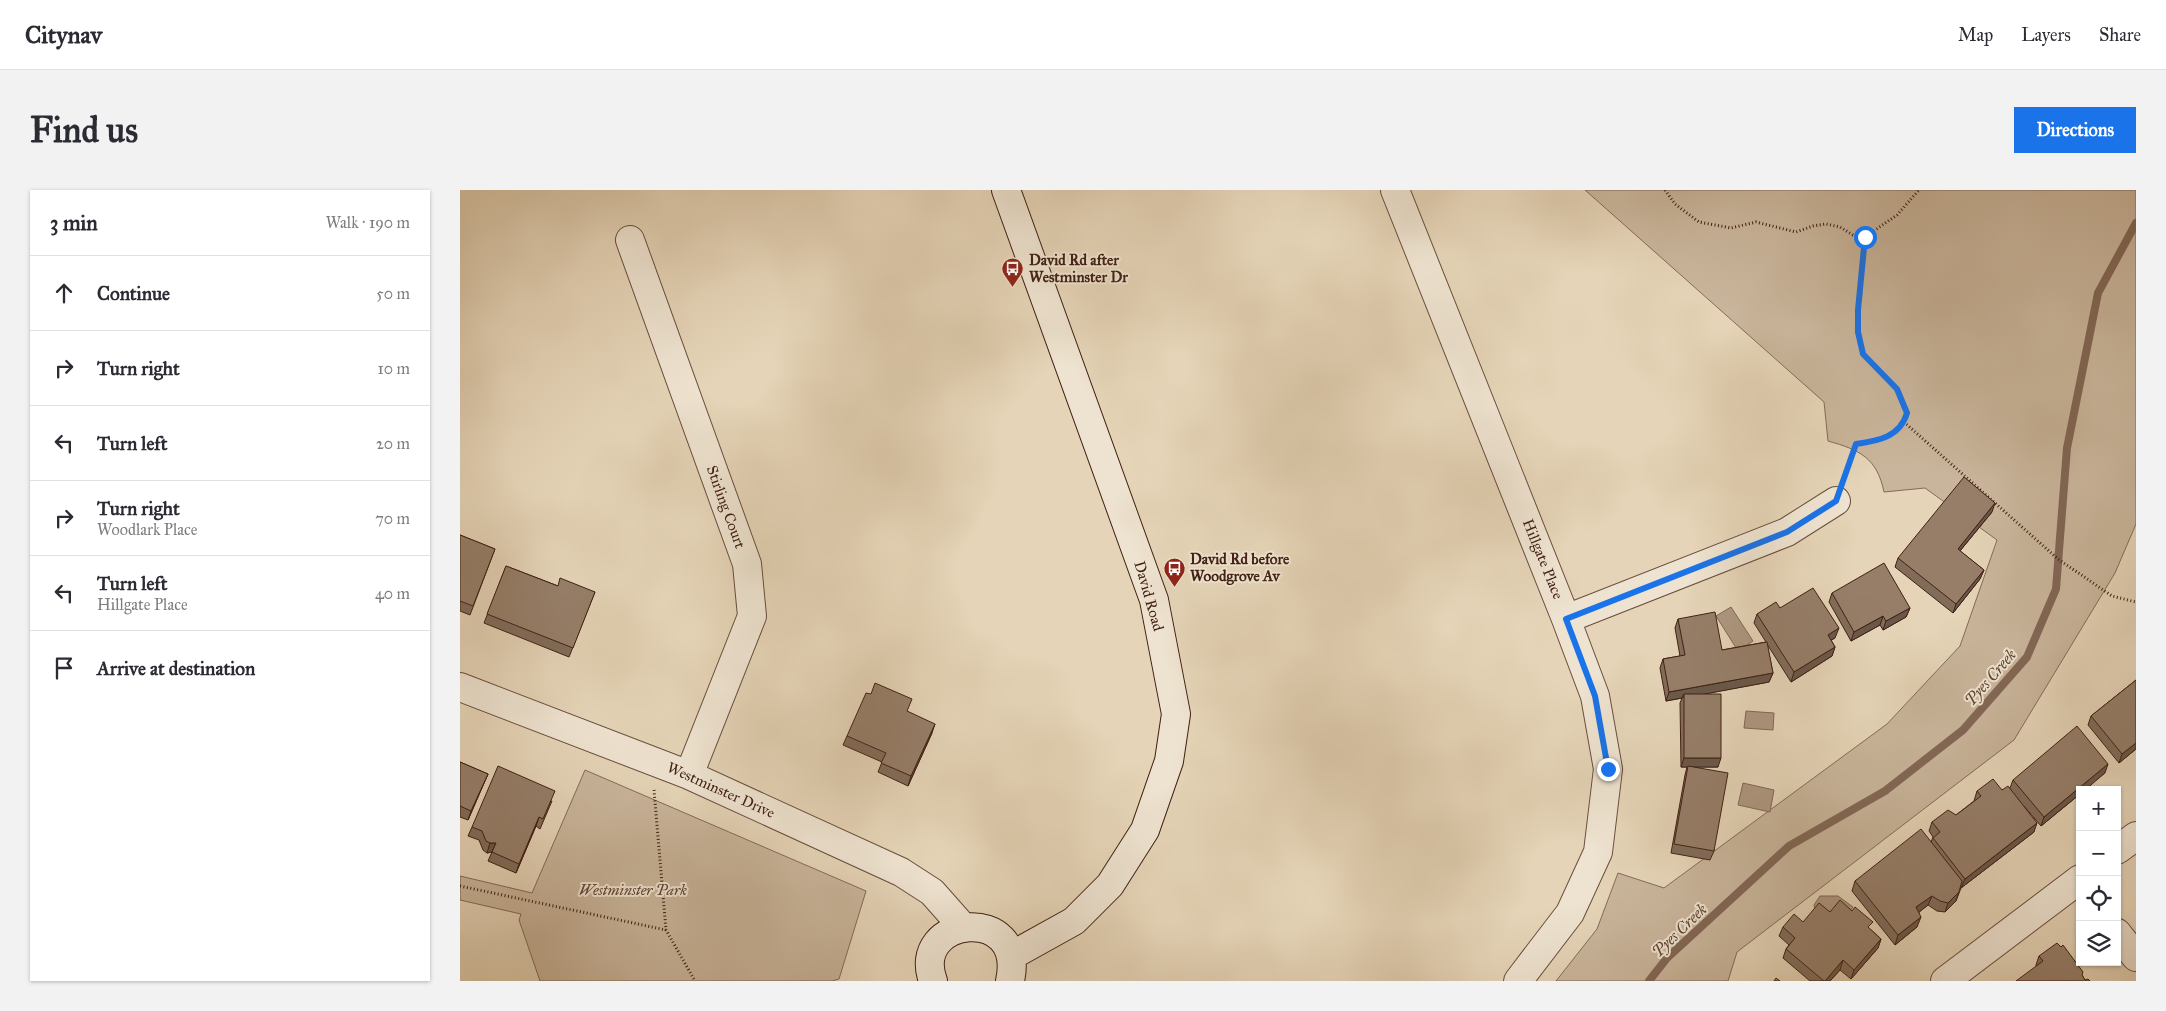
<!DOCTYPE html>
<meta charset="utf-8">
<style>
:root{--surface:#fff;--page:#f2f2f3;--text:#2b2b33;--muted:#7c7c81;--line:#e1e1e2;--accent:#1a73e8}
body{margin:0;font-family:"IM FELL Great Primer",serif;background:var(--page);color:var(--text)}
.controls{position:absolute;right:15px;bottom:15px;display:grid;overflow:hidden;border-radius:0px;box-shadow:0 1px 4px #0004}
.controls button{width:45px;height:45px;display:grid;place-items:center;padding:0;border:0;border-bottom:1px solid var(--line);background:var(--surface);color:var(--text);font:25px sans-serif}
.stop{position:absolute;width:15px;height:15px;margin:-11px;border:4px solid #1a73e8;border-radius:50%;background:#fff}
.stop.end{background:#1a73e8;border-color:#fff;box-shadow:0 1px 5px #0008}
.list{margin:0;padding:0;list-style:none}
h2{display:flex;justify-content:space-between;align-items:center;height:65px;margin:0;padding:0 20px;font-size:21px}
h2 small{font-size:16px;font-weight:400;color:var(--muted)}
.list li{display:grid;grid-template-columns:32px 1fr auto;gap:15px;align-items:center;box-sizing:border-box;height:75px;padding:0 20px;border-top:1px solid var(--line)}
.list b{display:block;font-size:19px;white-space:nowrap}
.list p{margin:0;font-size:16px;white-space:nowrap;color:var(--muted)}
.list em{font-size:16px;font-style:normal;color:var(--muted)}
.icon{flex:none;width:28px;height:28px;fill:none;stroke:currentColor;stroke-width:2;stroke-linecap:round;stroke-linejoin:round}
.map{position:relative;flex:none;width:1676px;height:791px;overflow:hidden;border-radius:0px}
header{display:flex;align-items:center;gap:30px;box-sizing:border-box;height:70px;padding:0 25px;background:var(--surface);border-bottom:1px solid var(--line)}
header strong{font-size:24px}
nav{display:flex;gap:28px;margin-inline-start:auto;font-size:18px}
.intro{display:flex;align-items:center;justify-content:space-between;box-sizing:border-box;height:120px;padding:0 30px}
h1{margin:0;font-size:35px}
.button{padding:12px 22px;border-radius:0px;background:var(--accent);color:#fff;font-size:18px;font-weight:700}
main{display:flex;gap:30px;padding:0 30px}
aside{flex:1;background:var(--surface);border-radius:0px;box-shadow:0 1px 4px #0004}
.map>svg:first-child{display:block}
.green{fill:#c9b59b;stroke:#856a58}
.water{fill:#ad9780;stroke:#826755}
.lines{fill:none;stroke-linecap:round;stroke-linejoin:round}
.stream{stroke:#826755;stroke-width:8}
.street-casing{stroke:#6a4d3d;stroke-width:30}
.secondary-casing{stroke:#412014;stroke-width:30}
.path{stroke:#412014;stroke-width:3;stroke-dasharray:1 2.5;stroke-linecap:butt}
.street{stroke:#eee3d0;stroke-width:28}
.secondary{stroke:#eee3d0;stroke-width:28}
.wall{fill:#816c5a;stroke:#412014}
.shaded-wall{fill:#69584a;stroke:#412014}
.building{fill:#967e69;stroke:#412014}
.route{stroke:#1a73e8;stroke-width:6}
.labels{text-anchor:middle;stroke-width:4;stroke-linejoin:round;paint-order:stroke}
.poi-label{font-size:15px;font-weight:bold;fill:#412014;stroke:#eee3d0;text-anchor:start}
.street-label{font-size:15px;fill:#412014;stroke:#eee3d0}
.park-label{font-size:15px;font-style:italic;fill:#634536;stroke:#eee3d0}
.water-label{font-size:16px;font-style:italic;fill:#614434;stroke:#eee3d0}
</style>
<header>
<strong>Citynav</strong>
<nav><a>Map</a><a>Layers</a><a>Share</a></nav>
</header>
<div class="intro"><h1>Find us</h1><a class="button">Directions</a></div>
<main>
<aside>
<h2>3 min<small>Walk · 190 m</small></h2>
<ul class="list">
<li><svg class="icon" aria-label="ahead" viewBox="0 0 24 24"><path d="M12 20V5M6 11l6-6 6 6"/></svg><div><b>Continue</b></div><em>50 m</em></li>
<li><svg class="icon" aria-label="right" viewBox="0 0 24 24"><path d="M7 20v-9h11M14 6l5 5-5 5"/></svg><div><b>Turn right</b></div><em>10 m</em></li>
<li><svg class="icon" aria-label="left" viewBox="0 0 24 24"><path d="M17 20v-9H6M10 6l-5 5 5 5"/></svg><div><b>Turn left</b></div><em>20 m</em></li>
<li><svg class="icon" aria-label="right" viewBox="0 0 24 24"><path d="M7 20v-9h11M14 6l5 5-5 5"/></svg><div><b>Turn right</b><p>Woodlark Place</p></div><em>70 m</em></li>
<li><svg class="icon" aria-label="left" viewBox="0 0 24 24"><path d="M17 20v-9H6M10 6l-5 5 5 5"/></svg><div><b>Turn left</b><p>Hillgate Place</p></div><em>40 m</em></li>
<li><svg class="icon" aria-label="arrive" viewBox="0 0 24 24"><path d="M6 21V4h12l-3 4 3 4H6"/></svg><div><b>Arrive at destination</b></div></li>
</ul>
</aside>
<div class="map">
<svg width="1676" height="791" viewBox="0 0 1676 791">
<rect width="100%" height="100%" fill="#e5d4b7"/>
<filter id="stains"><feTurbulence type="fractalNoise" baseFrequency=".004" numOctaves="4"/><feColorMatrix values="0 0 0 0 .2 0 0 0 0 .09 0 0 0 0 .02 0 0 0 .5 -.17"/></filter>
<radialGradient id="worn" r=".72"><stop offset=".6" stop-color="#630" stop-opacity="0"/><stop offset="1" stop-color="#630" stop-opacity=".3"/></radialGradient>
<path class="green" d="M1125,0H1676V334L1655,383L1554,550L1277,762L1268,791H1096L1137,739L1158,683L1204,698L1427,534L1500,456L1537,350L1465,298L1424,302C1417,268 1400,260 1368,251L1364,212Z
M125,580L406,701L379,789L372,791H80L59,730L61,724L0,710V686L72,703Z"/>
<path class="water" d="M1271,417L1293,451L1278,461L1256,426Z
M1286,521L1314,523L1313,540L1284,538Z
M1283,593L1314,600L1310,622L1278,615Z
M1360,706H1378L1393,717L1390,721L1370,722L1355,719L1354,715Z"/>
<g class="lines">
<path class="stream" d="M1189,791L1207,768L1329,656L1425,601L1503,540L1567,467L1596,399L1607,258L1638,103L1676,33"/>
<defs>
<path id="street" d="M935,0L1106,429L1135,506L1148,579L1138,662L1110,723L1058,791
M170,50L287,374L292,426L229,585
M1106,429L1327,342L1376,311
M0,497L229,585L441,682L472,702L503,737
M1657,660L1676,646
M1657,743L1676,767
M1485,791L1620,689"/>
<path id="secondary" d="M546,0L694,410L716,524L709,571L685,640L650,695L614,731L551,766
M473,791C449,726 567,713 550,791"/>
</defs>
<use href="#street" class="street-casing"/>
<use href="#secondary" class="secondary-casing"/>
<path class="path" d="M1205,0L1215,14L1239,32L1271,38L1296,32L1336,42L1353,36L1366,34L1380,37L1393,45L1405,47L1397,142L1403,164L1437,199L1447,223C1440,247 1418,251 1396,254L1384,287
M1405,47L1437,25L1459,0
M1444,232L1598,369L1652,406L1676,412
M194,600L206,740L235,791
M0,696L206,740"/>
<use href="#street" class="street"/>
<use href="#secondary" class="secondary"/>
</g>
<path class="wall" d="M1532,322L1500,361L1524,380L1520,389L1493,423L1435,377L1438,368Z
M0,345L35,359L10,425L0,421Z
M46,376L98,396L135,402L109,467L24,433Z
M1372,403L1450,418L1446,427L1423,440L1420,435L1391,451L1369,412Z
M1320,418L1375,448L1371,450L1375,457L1372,466L1331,492L1307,454L1313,483L1309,492L1243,504L1258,577H1238L1254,661L1250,670L1211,663L1225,585L1227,577H1221L1220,513L1222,508L1206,511L1200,478L1203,469L1220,466L1215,438L1218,429L1262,460L1306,452L1294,433L1297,424Z
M1676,490V559L1659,573L1628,535L1631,526Z
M447,521L472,543L448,596L418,582L422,572L383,555L387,546Z
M0,572L28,584L8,630L0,627Z
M1645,583L1620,600V604L1581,636L1563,615L1574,642L1501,698L1496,711L1485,722L1477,721L1468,715L1459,722L1457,737L1435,755L1392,701L1395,691L1471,652L1473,647L1469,641L1472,632L1496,625L1514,611L1517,601L1542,600L1550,598L1553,590Z
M92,611L80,639L76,636L56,683L28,671L32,662L27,663L23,660L19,650L8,646L12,637Z
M1370,722L1410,739L1421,749L1418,758L1391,789L1380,780L1370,791H1350L1323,768L1326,759L1329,755L1319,746L1323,737L1343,732Z
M1579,766L1622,785L1625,790L1576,776V775Z"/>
<path class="shaded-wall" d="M1535,313L1532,322L1494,368L1498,359Z
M1524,380L1520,389L1493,423L1496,414Z
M1450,418L1446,427L1423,440L1426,431Z
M1423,426L1420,435L1391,451L1394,442Z
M1379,438L1375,448L1364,454L1368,445Z
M1375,457L1372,466L1331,492L1334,482Z
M1313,483L1309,492L1224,508V504L1222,508L1206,511L1209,502Z
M475,534L472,543L448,596L451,586Z
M1676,553V559L1659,573L1662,564Z
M1224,568H1261L1258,577H1221Z
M1648,574L1645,583L1625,600H1620V604L1581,636L1584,627Z
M28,584L24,593L8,630L11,621Z
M79,627L76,636L56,683L59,674Z
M1577,633L1574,642L1501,698L1505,689Z
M30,653H36L32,662L27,663Z
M1499,702L1496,711L1485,722L1488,713Z
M1472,706L1468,715L1453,727L1456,717Z
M1461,727L1457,737L1435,755L1438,745Z
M1421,749L1418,758L1391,789L1394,780Z
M1383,770L1380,780L1370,791H1365Z"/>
<path class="building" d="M1504,287L1535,313L1498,359L1524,380L1496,414L1438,368Z
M0,345L35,359L13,416L0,411Z
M1424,373L1450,418L1426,431L1423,426L1394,442L1372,403Z
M46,376L98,396L100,388L135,402L113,458L27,424Z
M1353,398L1379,438L1368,445L1375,457L1334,482L1297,424L1316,412L1320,418Z
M1255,422L1262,460L1307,452L1313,483L1209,502L1203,469L1225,465L1218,429Z
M1676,490V553L1662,564L1631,526Z
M415,493L452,509L447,521L475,534L451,586L421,573L426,563L387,546L406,503L411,504Z
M1224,504H1261V568H1224Z
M1617,536L1648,574L1584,627L1553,590Z
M0,572L28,584L11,621L0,616Z
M38,576L95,601L83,629L79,627L59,674L32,662L36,653H30L26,651L22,641L12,637Z
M1228,576L1268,583L1254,661L1214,654Z
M1533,589L1542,600L1548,596L1577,633L1505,689L1473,648L1480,642L1472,632L1488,620L1496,625L1521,606L1517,601Z
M1461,639L1502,691L1499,702L1488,713L1480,711L1472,706L1456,717L1461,727L1438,745L1395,691Z
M1380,710L1392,721L1395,717L1413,732L1408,737L1421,749L1394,780L1383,770L1365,791H1364L1326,759L1335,748L1323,737L1334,724L1343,732L1359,713L1370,722Z
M1597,753L1601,757L1603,755L1623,782L1622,785L1625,790L1628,789L1630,791H1556L1583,771L1579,766Z
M1316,788L1320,791H1314Z"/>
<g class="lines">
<path class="route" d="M1148,579L1135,506L1106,429L1327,342L1376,311L1396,254C1418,251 1440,247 1447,223L1437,199L1403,164L1398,142V120L1405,47"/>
</g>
<defs>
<symbol id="bus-pin" viewBox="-11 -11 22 30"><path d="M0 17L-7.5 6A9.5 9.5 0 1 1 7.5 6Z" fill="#8f2418" stroke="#eee3d0"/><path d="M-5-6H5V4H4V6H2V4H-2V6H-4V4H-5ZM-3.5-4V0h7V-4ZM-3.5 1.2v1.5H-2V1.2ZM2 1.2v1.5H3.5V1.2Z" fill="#fff"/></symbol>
</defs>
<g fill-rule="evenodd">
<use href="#bus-pin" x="540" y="66" width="25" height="34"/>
<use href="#bus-pin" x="702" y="366" width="25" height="34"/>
</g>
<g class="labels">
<g class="poi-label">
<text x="569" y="75">David Rd after<tspan x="569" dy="17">Westminster Dr</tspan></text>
<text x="730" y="374">David Rd before<tspan x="730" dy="17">Woodgrove Av</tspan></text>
</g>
<g class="street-label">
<text transform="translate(266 317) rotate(70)" y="5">Stirling Court</text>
<text transform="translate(1083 369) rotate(68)" y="5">Hillgate Place</text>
<text transform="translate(689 406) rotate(74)" y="5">David Road</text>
<text transform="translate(261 600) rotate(24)" y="5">Westminster Drive</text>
</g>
<g class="park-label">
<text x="173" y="705">Westminster Park</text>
</g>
<g class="water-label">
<text transform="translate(1530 487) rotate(-49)" y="6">Pyes Creek</text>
<text transform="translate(1219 740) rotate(-44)" y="6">Pyes Creek</text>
</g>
</g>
<rect width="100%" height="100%" filter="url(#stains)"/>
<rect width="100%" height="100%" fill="url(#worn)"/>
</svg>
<div class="controls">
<button>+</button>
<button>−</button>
<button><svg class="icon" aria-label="locate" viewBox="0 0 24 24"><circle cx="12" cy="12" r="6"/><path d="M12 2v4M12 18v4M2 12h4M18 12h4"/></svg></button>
<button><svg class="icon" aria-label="layers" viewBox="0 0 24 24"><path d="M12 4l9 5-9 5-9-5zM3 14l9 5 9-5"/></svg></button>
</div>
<div class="stop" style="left:1405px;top:47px"></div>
<div class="stop end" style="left:1148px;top:579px"></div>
</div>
</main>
